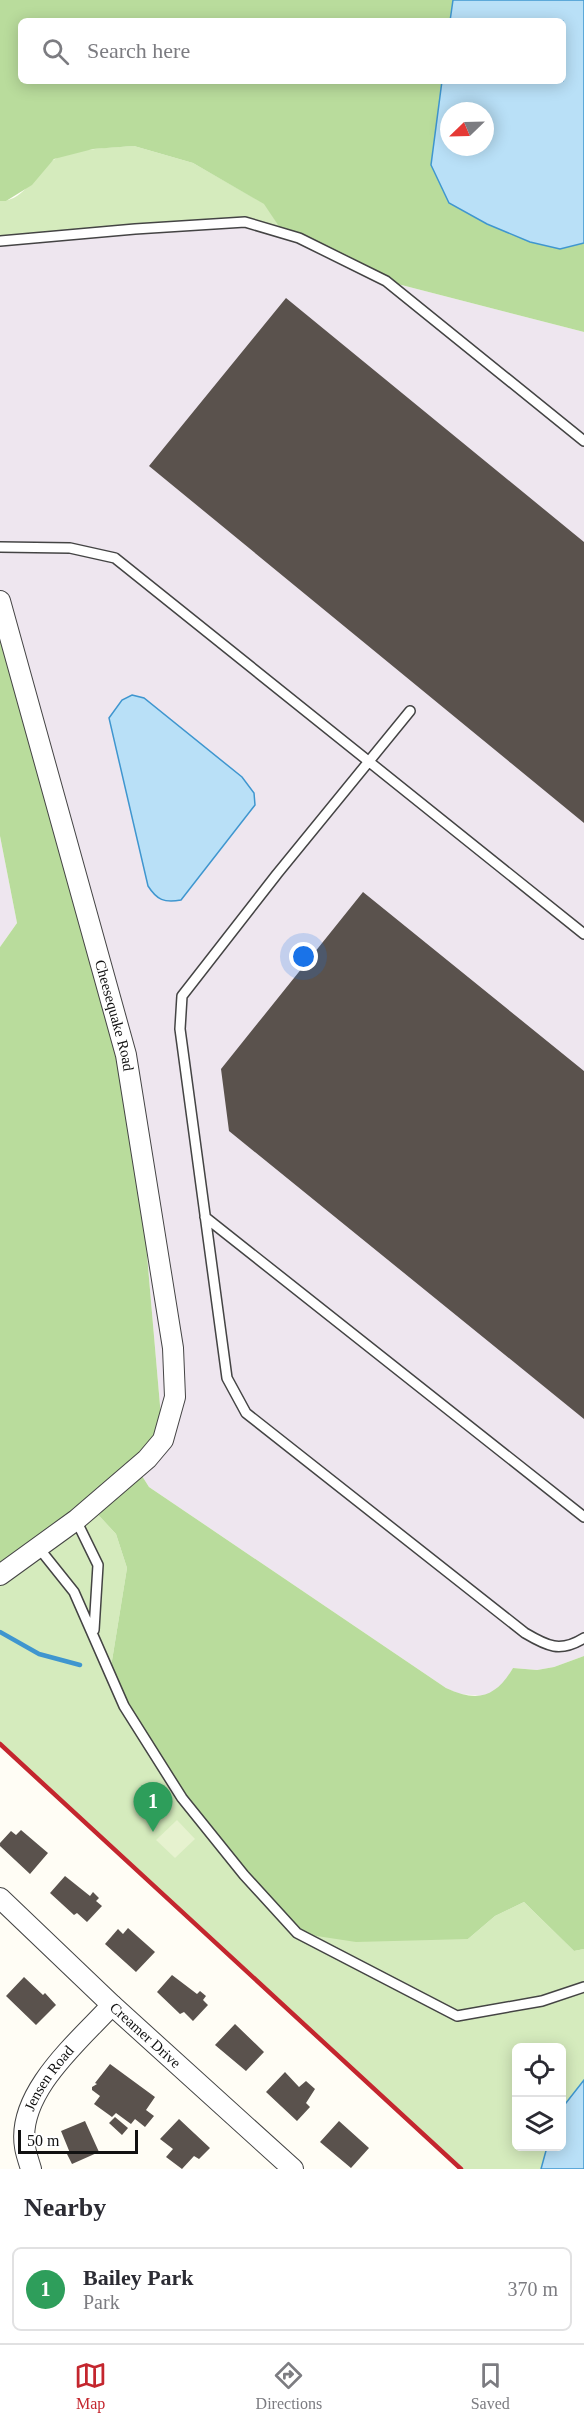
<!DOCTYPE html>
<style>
:root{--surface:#fff;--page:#f7f7f7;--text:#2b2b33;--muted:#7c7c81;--line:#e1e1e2;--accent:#c4262e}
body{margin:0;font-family:"Times New Roman",serif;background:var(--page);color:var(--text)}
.controls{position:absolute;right:18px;bottom:18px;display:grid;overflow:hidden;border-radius:9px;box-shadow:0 3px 15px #0003}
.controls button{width:54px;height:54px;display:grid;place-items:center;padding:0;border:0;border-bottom:2px solid var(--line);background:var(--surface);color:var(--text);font:30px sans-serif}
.compass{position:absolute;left:440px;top:102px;width:54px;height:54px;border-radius:50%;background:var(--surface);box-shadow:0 3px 15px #0003;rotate:247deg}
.scale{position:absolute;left:18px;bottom:15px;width:120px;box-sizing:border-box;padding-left:6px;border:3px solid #111;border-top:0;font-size:16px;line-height:21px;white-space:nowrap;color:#111;-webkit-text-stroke:4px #fff;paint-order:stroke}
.you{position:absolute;left:304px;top:957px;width:21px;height:21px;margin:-15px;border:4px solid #fff;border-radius:50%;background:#1a73e8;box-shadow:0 0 0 9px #1a73e833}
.badge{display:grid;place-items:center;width:39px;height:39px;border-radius:50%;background:var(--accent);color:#fff;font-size:20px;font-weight:700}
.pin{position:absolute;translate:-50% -50px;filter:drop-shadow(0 2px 3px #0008)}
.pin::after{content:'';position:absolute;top:32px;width:21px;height:18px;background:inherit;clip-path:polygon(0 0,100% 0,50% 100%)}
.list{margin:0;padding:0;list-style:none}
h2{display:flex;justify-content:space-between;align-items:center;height:78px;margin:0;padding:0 24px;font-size:26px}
h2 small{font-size:20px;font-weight:400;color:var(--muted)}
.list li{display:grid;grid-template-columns:39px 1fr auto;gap:18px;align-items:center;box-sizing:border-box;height:84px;margin:0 12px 12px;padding:0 12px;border:2px solid var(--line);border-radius:9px}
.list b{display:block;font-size:22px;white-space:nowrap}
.list p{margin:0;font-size:20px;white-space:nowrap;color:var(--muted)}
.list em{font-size:20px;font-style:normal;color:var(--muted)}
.icon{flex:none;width:33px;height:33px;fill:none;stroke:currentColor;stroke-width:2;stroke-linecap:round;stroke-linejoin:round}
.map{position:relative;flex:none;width:584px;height:2169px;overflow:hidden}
.search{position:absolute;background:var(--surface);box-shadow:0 3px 15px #0003;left:18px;right:18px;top:18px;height:66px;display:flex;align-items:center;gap:15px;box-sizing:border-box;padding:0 21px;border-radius:9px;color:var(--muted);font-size:22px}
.sheet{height:174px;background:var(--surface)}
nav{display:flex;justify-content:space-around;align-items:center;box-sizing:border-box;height:84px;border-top:2px solid var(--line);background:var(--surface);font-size:16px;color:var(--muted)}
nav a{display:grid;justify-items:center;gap:3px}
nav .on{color:var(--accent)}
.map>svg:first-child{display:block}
.industrial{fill:#eee6ef}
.green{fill:#d5ebbd;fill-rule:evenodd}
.forest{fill:#b9dc9c}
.pitch{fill:#e6f2cf}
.water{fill:#b9e0f7;stroke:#3f96cf;stroke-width:1.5;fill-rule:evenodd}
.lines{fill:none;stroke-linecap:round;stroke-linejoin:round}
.stream{stroke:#3f96cf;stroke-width:4.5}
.building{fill:#5a524d}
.lane-casing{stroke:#444;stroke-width:12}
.street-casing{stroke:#444;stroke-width:22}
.lane{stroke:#fff;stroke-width:9}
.street{stroke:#fff;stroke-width:20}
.rail{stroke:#c4262e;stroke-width:4.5}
.labels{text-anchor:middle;stroke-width:6;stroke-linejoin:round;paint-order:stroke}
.street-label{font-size:15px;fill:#111;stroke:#fff}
</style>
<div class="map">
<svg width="584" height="2169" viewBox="0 0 584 2169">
<rect width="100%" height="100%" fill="#fffdf5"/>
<path class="industrial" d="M245,222L299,238L386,281L584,332V1656L554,1667L537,1670L513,1668L504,1683L494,1692L484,1696L459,1694L446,1688L149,1487L137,1468L163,1440L143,1209L0,601V241Z
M0,836L17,923L0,947Z"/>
<path class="green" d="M134,146L193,163L265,204L284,234L245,222L0,241V201C25,202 38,168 55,159C74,148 112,148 134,146Z
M91,1507L116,1534L127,1568L110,1673L468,1939L495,1916L524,1902L574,1951L584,1949V2169H461L0,1744V1575ZM516,2048H562V2146H516Z"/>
<path class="forest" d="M0,0H453L450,21H21V81H442L431,165L449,203L487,224L530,242L560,249L584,243V332L386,281L284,234L264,204L193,163L134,146L93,149L54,159L32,185L6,201H0Z
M0,601L124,1075L143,1209L163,1440L137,1468L149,1487L446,1688C478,1703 496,1697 513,1668L537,1670L554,1667L584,1656V1949L574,1951L524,1902L495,1916L468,1939L356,1942L297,1933L182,1798L124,1706L110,1673L127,1568L116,1534L91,1507L0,1575V947L17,923L0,836Z"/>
<path class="pitch" d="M177,1820L195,1839L175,1858L156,1840Z"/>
<path class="water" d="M453,0H584V243L560,249L530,242L487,224L449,203L431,165L442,81H563V21H450ZM449,111H485V147H449Z
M132,695L144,698L242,777L254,793L255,805L181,900C164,903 157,900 148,886L109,718L122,700Z
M584,2080V2169H541L547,2147L562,2146V2108Z"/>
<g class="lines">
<path class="stream" d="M0,1632L39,1654L80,1665"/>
</g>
<path class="building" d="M286,298L584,542V823L149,466Z
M363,892L584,1071V1419L229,1131L221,1069Z
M21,1830L48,1853L30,1874L0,1846V1843L11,1831L16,1835Z
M65,1876L90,1896L93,1892L99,1898L96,1901L102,1906L87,1922L77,1913L74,1915L50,1893Z
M128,1928L155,1952L136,1972L105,1944L118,1929L123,1934Z
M172,1975L197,1994L200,1991L206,1996L203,2000L208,2005L193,2021L184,2012L180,2014L157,1992Z
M24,1977L43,1995L45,1993L56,2005L36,2025L6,1996Z
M235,2024L264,2052L246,2071L215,2045Z
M110,2064L155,2097L146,2110L154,2116L145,2127L135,2119L131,2124L116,2113L112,2117L94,2104L100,2096L92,2090V2087L97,2084L95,2083Z
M285,2072L299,2087L306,2081L315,2089L306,2103L310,2107L297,2121L266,2092Z
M115,2117L128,2128L122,2135L109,2123Z
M179,2119L210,2148L199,2159L194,2156L182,2169L166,2157L173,2149L160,2139Z
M85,2121L99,2152L72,2164L67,2154L70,2153L61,2131Z
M339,2121L369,2148L351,2168L320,2142Z"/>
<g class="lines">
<defs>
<path id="lane" d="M0,241L135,229L245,222L299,238L386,281L584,441
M0,547L70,548L115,558L584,934
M410,711L277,874L182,996L180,1029L227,1378L246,1413L525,1633C547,1646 560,1653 584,1638
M205,1217L584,1517
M76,1520L98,1565L94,1630
M38,1547L74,1592L124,1706L182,1798L244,1875L297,1933L457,2016L542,2001L584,1987"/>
<g id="street">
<path id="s1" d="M0,601L126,1055L173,1348L175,1397L163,1440L147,1459L76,1520L0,1575"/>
<path id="s2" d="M0,1898L112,2005L293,2169"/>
<path id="s3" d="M31,2169C29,2162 26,2154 25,2147C16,2093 79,2041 112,2005"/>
</g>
</defs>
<use href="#lane" class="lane-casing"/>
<use href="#street" class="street-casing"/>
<use href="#lane" class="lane"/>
<use href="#street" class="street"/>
<path class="rail" d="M0,1744L461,2169"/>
</g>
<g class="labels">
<g class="street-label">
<text dy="5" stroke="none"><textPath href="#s1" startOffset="430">Cheesequake Road</textPath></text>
<text dy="5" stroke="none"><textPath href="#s2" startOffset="200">Creamer Drive</textPath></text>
<text dy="5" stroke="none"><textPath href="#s3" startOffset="98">Jensen Road</textPath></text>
</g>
</g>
</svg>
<div class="controls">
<button><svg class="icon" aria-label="locate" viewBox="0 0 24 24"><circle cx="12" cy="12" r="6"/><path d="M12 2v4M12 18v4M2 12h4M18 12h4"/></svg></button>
<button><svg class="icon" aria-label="layers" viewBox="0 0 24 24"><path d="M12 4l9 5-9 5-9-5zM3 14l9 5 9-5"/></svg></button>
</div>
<svg class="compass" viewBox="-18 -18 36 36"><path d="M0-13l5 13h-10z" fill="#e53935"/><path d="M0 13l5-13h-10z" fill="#7c7c81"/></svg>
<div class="scale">50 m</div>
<div class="you"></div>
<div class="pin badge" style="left:153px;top:1832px;background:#2e9e5b">1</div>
<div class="search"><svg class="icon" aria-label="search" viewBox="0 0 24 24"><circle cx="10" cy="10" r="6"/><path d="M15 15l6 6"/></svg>Search here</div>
</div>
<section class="sheet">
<h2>Nearby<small></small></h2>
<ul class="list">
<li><span class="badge" style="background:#2e9e5b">1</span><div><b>Bailey Park</b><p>Park</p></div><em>370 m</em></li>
</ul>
</section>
<nav>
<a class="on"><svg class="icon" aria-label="map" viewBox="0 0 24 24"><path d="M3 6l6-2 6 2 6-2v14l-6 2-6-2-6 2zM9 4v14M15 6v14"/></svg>Map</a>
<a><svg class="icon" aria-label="directions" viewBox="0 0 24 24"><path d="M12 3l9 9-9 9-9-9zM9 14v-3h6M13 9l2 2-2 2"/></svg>Directions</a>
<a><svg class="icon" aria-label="saved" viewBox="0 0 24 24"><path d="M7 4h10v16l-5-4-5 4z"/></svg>Saved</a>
</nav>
